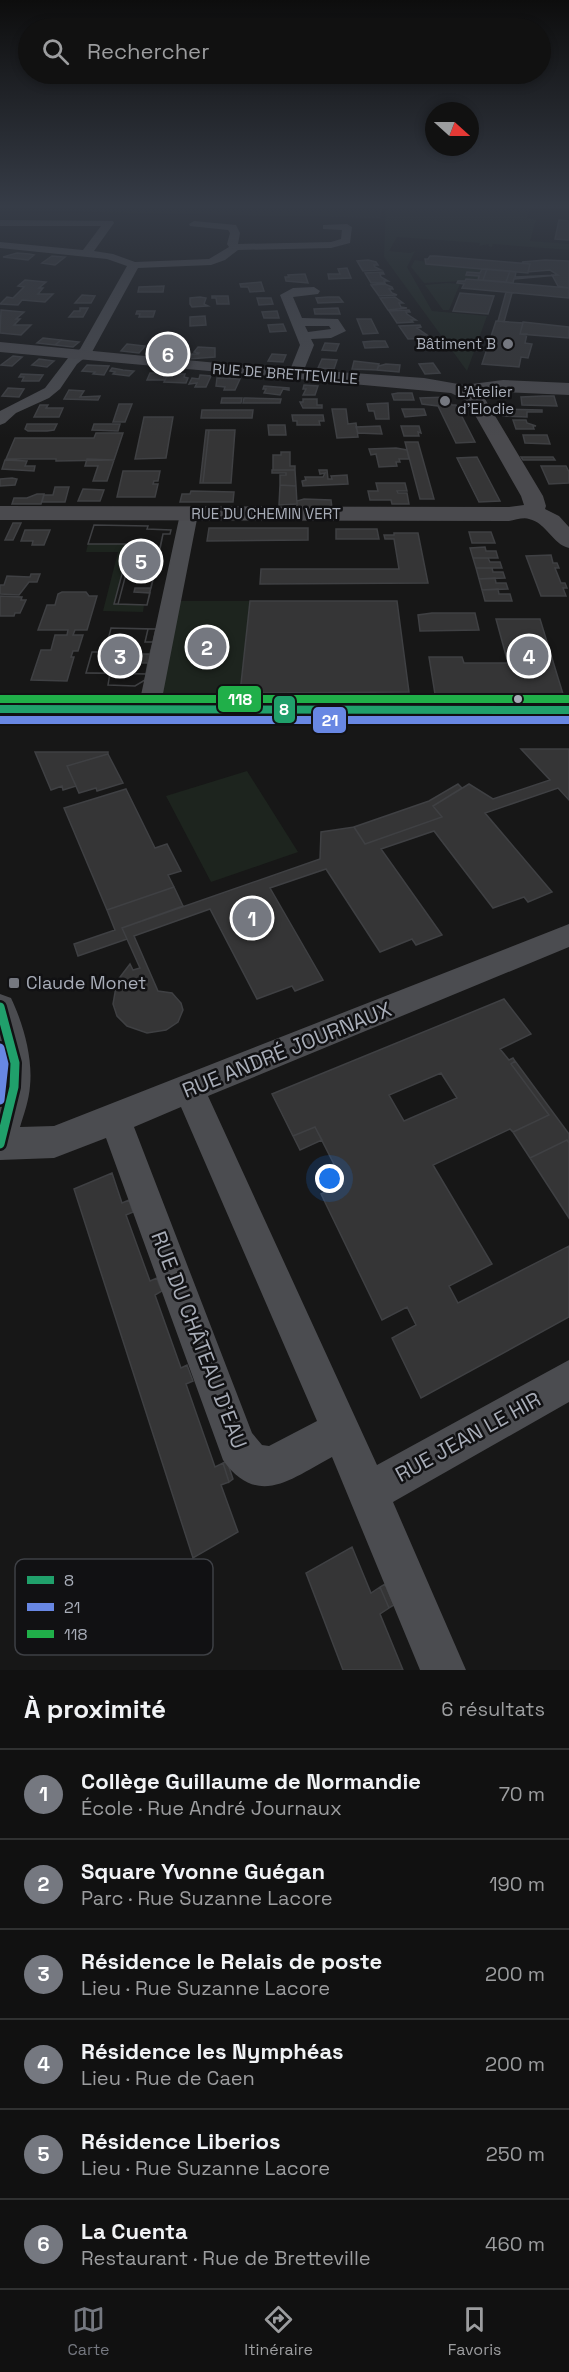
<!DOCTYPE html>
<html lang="fr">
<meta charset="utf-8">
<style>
:root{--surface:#111;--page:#1a1a1a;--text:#f1f3f6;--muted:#9c9d9f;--line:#303131;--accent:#757880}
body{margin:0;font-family:"Space Grotesk",sans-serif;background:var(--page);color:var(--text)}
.compass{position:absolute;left:425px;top:102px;width:54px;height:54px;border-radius:50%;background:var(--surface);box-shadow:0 3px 9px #0003;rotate:111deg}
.you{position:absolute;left:330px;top:1179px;width:21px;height:21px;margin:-15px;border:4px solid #fff;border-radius:50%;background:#1a73e8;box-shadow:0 0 0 9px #1a73e833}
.badge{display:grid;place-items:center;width:39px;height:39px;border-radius:50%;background:var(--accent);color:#fff;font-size:20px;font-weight:700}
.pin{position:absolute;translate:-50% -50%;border:3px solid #fff;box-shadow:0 2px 6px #0006}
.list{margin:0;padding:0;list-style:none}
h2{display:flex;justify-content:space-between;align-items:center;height:78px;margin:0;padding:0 24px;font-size:26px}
h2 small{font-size:20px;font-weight:400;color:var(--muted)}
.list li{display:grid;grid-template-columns:39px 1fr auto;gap:18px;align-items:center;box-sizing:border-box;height:90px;padding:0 24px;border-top:2px solid var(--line)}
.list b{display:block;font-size:22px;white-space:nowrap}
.list p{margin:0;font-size:20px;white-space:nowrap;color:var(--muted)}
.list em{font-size:20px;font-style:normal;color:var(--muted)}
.icon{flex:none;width:33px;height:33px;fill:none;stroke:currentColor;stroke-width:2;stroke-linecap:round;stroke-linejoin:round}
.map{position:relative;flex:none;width:569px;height:1670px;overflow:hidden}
.search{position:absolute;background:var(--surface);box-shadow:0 3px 9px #0003;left:18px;right:18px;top:18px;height:66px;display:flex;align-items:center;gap:15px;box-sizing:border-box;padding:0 21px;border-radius:33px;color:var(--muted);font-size:22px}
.sheet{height:618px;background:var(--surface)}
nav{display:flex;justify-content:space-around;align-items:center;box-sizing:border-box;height:84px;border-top:2px solid var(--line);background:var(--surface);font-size:16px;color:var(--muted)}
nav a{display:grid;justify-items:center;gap:3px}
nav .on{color:var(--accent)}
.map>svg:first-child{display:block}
.green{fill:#1d241e}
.building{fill:#353536;stroke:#3f4043;stroke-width:1.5;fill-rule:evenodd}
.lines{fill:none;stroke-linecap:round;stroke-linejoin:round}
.street{fill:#4b4c50;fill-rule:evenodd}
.secondary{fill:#4a4a4e;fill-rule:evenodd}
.bus-1-far1-casing{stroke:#111113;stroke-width:12}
.bus-1-casing{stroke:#111113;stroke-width:14}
.bus-2-far1-casing{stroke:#111113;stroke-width:12}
.bus-2-casing{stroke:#111113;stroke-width:14}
.bus-3-casing{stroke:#111113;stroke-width:12}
.bus-1-far1{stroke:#20a06b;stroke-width:8}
.bus-1{stroke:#20a06b;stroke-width:9}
.bus-2-far1{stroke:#6887e3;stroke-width:8}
.bus-2{stroke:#6887e3;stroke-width:9}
.bus-3{stroke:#20af49;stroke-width:8}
.poi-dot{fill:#757880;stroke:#111113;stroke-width:2}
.bus-dot{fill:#a8adb8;stroke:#111113;stroke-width:2}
.labels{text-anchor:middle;stroke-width:5;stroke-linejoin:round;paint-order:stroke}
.far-poi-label{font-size:15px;fill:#a8adb8;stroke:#111113;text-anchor:end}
.far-street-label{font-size:15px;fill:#a8adb8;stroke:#111113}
.poi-label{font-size:18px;fill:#a8adb8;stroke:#111113;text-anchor:start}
.near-street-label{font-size:21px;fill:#a8adb8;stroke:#111113}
.key{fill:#111113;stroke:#3e4045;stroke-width:1.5}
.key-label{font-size:16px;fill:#a8adb8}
.line-badge{stroke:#111113;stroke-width:2}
.badge-label{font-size:16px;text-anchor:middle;font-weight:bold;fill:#fff}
</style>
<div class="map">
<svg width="569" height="1670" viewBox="0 0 569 1670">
<rect width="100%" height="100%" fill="#171717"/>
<path class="green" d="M0,204H383L380,218L0,210Z
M386,204L531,206L527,218L536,220L530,241L569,244V250L493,244L492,247L488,246L489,244L479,246L480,243L397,237L389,251L410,253L415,251L407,267L432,311L487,316L467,371L384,257Z
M415,260L427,262L426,264L482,269L480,273L466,275L479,276L478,280L466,279L465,281L424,283L411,267Z
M447,283L460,284L449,310H443L425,285Z
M88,544H130L114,604L144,605L143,612L103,611L118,552H86Z
M178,601H250L240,693H160Z
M247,771L298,852L211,882L166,796Z"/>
<path class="building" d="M559,220L569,221V240L555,239Z
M17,253L29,254L34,255L28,260L3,257Z
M52,256L65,257L55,265L42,263Z
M430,256H436L530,264L528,273L426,264L425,259H428Z
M368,260L376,262L378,265H374L375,267L381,270L363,271L357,261Z
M545,260L569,261V288L558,286L552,275H558L550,270L528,272L530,264L522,262Z
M347,268L351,278L329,279L328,274H340L338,269Z
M482,269H487L483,280H478L479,276L466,275L467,272L480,273Z
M487,269L510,271L506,282L483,280Z
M510,271L516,272L515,277L558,275L514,279L513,283L506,282Z
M383,272L384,274H380L381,277L388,281H384L385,283H371L365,273Z
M305,274L308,283L286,281L285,277H289L288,275Z
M466,279L569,288V298L462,288L464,284L457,283L458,281H465Z
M25,280L46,282L39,288H43L38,294H53L45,302L22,300L18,305L0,304L7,297L13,298L24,287L18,286Z
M261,282L264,291L250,292L248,287H241L240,284Z
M385,284L392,287L393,289H389L392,293L397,295L379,296L371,285Z
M164,286L163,292H138L139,287Z
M506,292L512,293L504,322L498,321Z
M460,293L494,296L488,314L453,311Z
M82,295L95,296L91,303H75Z
M212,296H228L229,304H217L216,298H212Z
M200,297L206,298L204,304L208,306L192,307L190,304V298Z
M328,297H339L343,302L318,303L316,298Z
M395,297L403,303H399L401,307L407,308L388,310L380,298Z
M257,298H271L273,304L259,305Z
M80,308H88L83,317H69L74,311H80Z
M338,308L340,314H315L314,309Z
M1,310L24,312L16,319H20L14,325H31L21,335L0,333Z
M409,310L410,312H406L407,314L416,320H411L413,322L397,323L389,311Z
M137,311H155L153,317H139L140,314H136Z
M277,311L279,318H264L262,312Z
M205,316L206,325L190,326V317Z
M357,319H371L378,333L363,334Z
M496,321L523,323L520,334H527L525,343L532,344L528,358L521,357L519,367L482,364Z
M523,322L569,327V338L520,334Z
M283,324L286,331L270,332L268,325Z
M420,325L421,327L417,328L427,335H422L424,338L408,339L399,326Z
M43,338L61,340L55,345L37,343Z
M61,340L79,342L73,347L55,345Z
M374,341H385L388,347L365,348L363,342Z
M325,343L339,344L336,351L322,350Z
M127,344L145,346L139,353L121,351Z
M198,347L215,348V357L189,359L192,354H198L199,353L194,352Z
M153,348L174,349L173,356L151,355Z
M272,354L286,355L283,362L268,361Z
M13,356L22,357L12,366L1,365Z
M39,359L54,361L47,367L32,365Z
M322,359L337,360L334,369L318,368Z
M354,361L379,364L377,370L352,369Z
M433,363L440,373L425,374L419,364Z
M386,364L400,365L399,372L377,370L379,366Z
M87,365L109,366L104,375L93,374L95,372L82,371Z
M112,368L123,370L134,371L129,376L113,374L115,372L110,371Z
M150,373H158L168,374L165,380H147Z
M21,374L43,375L39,381H22L24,377H19Z
M168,374H185L184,377L188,378L186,383L164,382Z
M200,375L211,376L206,387H195L197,383L189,384L192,378L199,379Z
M217,378L240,379L235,390H224L225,387L216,386Z
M304,385L318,386L315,395H303L306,389H303Z
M264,386L289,388V390L283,389L280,395L264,393L266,389H263Z
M8,388L24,389L19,397L2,396Z
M69,390L84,391L80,397L100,396L98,400L64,399Z
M398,393H412L414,400H394L392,394Z
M543,396H554L557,406L522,405L521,397Z
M448,397L452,405H456L475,442L456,443L438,406L422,404L420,398Z
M222,398H242L241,403H221Z
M244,398H246L281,399L280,403H243Z
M303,399H317V405H322V408H303L300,402H303Z
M388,403L389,419H376L374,411H369L367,404Z
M119,404H132L125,422H113Z
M40,405H48L46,408H63L59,417H34Z
M332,409H346L348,424L356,423L358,437L337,438Z
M402,409H424L426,415L405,417Z
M501,409L542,410V412H527V417L503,416Z
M202,410H253L252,418H201Z
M292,415H323L324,421H319L320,425H297V421H293Z
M144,417H173L166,458L135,459Z
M513,420H526L527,423L536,426H533L534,429H516Z
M27,424H57L54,430L47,431H28L25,429Z
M94,424H120L118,431L92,430Z
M268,425H285L286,435H269Z
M380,426L382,434L358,433L356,427Z
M401,426H419L421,433L418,432L419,436H404Z
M206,430H209L203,483H200Z
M209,430H235L231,483H203Z
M96,433H123L114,460L56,461V459H6L15,438H94Z
M523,435H547L550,444L525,443Z
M405,442H418L434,499H420Z
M396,448L407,450L409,459H399L400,462H396L397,466L379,467L376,454L371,455L369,449Z
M281,452H290V466H295V470H273V455H281Z
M477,457L500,501L479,502L457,458Z
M521,457H553L555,460H523Z
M87,459L114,460L107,481H93L98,466H85Z
M5,460L27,461L25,466H35L34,471L2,469Z
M541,466H566L569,472V483L549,484Z
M272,470H295L296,486L280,485V475H286V473H272Z
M319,470H327L328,479H332L331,476L347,475L348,484L303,486L302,481L306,480L305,477H323L325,473L320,474Z
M123,471H160L158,481H154L153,484H158L155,497H117Z
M12,478L17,479L15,485L0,486V479Z
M376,483H405L407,491H397L398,493H407L409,504H392L391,500H370L368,491H378Z
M280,485L296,486L297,504L279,505Z
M55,487H69L65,502H42L44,495H53Z
M83,489L104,490L100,501H78Z
M191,491L234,492L233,502H180L182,494H190Z
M37,494H44L41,504H12L14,498H27Z
M304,499L331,500L332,508H297V501Z
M13,523H21L13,540H5Z
M94,525L148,526L147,529L171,530L170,534H163L147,605L114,604L130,544H88Z
M94,525L148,526L147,529L171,530L170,534H163L160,549H145L144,553H159L155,568H140L139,572H155L151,588H135L134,592L150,593L147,605L118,604L134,544H88Z
M209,528H308V540L207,541Z
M336,529H377L379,539H336Z
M25,530H50L44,545H32L33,541H21Z
M469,532H491L495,543H472Z
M394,533H418L428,583L260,584L261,569H399L394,539H385L384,535H394Z
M130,544H134L118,604H114Z
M485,547L486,551H496L498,558H473L470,548Z
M551,555L553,563H557L559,568H555L561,583H565L567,588H563L566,596H541L526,556Z
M473,558H488L490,562H500L502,568H476Z
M476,568H492L493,572H503L505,578L479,579Z
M31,574H40L37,582H29L19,595L0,594V585H4L7,576L30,577Z
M495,578L496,583H506L508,589L482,590L479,579Z
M498,589L499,594H510L512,601H485L482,590Z
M62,592H86L89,596H97L87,630H75L73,635H83L78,651H73L71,657H74L67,681L31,680L41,650H51L55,635H67L68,630H38L47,605H55L58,594Z
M0,596L22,597L21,600H26L20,613H15L14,616H0Z
M250,601H397L409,692L240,693Z
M432,613H475L479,630L420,631L418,615Z
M496,619H540L563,694H435L429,657H462L464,663H508Z
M111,628L156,629L145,680L135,686L108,685L110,673H86L92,652H105Z
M111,628L148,629L145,642H153L150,654H142L140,663H148L146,674L86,673L92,652H105Z
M148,629H156L153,642H145Z
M110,673L146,674L145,680L135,686L108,685Z
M521,749H569V800L558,788L485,813L552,892L528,902L524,897L493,908L434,831L381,849L442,935L416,945L412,939L380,952L326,869L270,888L323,980L295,991L292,986L257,999L210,909L134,936L158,991L172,993L181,1003L183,1010L178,1022L166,1030L147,1033L127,1026L117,1016L113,1004L117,981L130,964L133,970L140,968L122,928L320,859L321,832L354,827L365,844L442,817L433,806L469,784L493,799L550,780Z
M35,752H108V754L67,766L76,786L63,790L62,786L51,790Z
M108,754L123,783L97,791L96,788L79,793L67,766Z
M458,784L462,788L433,806L442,817L365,844L354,827L429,801Z
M126,789L155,848L167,844L181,871L168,875L174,887L107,910L64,808Z
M174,887L183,906L122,928L127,939L78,956L74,944L115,930L107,910Z
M504,999L531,1034L500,1049L509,1060L513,1058L515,1061L511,1064L549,1115L513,1132L510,1129L433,1165L492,1264L449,1286L458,1303L569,1246V1317L421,1398L392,1338L416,1325L407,1307L382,1320L321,1194L344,1184L315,1127L293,1136L272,1094ZM441,1073L457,1098L404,1121L389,1095Z
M515,1061L569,1134V1143L567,1140L530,1158L513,1132L549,1115L511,1064Z
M315,1127L322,1140L300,1150L293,1136Z
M567,1140L569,1143V1218L530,1158Z
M112,1173L122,1203L129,1200L133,1212L126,1215L150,1281L157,1278L159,1284L162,1291L155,1295L181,1368L187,1365L193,1381L186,1384L215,1467L223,1463L229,1482L221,1485L238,1532L193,1558L74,1189Z
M227,1461L233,1479L229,1482L223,1463Z
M352,1547L371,1593L380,1587L389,1608L380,1614L403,1670H343L306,1573Z
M385,1584L394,1605L389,1608L380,1587Z"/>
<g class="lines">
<path class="street" d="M0,220L113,221L114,223L94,251L113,254L135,262L209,259L229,247L227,244L230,233L228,230L190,226L189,224L194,221L236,225L240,233L238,244L331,242L341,239L342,230L323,229V225L347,224L352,227L350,243L331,248L238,250L225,260L211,265L138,268L92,352L77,364L60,389L49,398L16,413L5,423L0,425V411L45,388L68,358L80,349L127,266L107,259L0,248V242L83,250L101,226H0Z
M314,287L320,291L318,294L293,297L302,318L338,319L346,331L331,338L311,339L314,345L302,375L295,379L288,375L300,345L280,295L293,288ZM305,326H329L331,329L308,332Z
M189,509L195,510L198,514L160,709L157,714L149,716L141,714L138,709L180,514L183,510Z
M569,924V947L208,1096L377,1465L569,1360V1402L393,1502L466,1670H420L332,1457C292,1478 258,1509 223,1460L106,1138L54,1158L0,1160V994L11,998C23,1023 33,1058 30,1086C29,1100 24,1114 20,1127L54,1126ZM181,1107L317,1421L269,1446L262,1445L252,1433L134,1127Z"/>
<path class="secondary" d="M0,342L238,365L424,378L464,385L503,380L569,383V395L503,392L482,394L543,496L546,506L545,509L559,516L569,527V548C552,544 547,523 529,519C524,517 515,520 509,521L0,520V506L509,507L524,505L521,496L467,401L451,393L0,352Z
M0,700L569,701V719L0,718Z"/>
<defs>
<path id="bus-1-far1" d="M0,709L569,710"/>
<path id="bus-1" d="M0,1007L15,1063L14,1087L0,1144"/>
<path id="bus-2-far1" d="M0,720H569"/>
<path id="bus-2" d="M0,1048L4,1064L0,1100"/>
<path id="bus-3" d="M0,699H569"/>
</defs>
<use href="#bus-1-far1" class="bus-1-far1-casing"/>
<use href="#bus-1" class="bus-1-casing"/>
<use href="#bus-2-far1" class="bus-2-far1-casing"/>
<use href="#bus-2" class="bus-2-casing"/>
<use href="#bus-3" class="bus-3-casing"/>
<use href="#bus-1-far1" class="bus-1-far1"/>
<use href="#bus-1" class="bus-1"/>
<use href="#bus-2-far1" class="bus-2-far1"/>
<use href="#bus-2" class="bus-2"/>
<use href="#bus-3" class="bus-3"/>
</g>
<linearGradient id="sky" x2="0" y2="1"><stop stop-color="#0d0d0d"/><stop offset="0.47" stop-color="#363c47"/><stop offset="1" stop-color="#363c47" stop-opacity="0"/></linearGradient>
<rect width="569" height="438" fill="url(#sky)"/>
<g class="poi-dot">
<circle cx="508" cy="344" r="6"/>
<circle cx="445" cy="401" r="6"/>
<rect x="8" y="977" width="12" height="12" rx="3"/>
</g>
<circle class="bus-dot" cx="518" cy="699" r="5"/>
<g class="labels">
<g class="far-poi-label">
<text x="496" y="349">Bâtiment B</text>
<text x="457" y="397" text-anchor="start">L'Atelier<tspan x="457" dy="17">d'Elodie</tspan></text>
</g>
<g class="far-street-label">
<text transform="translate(285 374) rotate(4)" y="5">RUE DE BRETTEVILLE</text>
<text x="266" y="519">RUE DU CHEMIN VERT</text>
</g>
<g class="poi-label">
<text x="26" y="989">Claude Monet</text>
</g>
<g class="near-street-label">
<text transform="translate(287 1050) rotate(-22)" y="7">RUE ANDRÉ JOURNAUX</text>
<text transform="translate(199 1340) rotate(69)" y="7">RUE DU CHÂTEAU D'EAU</text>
<text transform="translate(468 1437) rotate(-29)" y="7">RUE JEAN LE HIR</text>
</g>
</g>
<rect x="15" y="1559" width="198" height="96" rx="9" class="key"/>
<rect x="27" y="1576" width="27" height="8" fill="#20a06b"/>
<rect x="27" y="1603" width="27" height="8" fill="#6887e3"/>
<rect x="27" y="1630" width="27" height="8" fill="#20af49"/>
<g class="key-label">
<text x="64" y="1586">8</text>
<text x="64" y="1613">21</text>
<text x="64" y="1640">118</text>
</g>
<g class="line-badge">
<rect x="217" y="685" width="45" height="28" rx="6" fill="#20af49"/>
<rect x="273" y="695" width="23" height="29" rx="6" fill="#20a06b"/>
<rect x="312" y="706" width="35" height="28" rx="6" fill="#6887e3"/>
</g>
<g class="badge-label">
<text x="240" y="705">118</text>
<text x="284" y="715">8</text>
<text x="330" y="726">21</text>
</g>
</svg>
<svg class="compass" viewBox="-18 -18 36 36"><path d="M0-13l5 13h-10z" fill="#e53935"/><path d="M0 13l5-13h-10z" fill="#9c9d9f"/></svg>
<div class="you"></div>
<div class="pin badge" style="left:252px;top:918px">1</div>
<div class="pin badge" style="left:207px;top:647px">2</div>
<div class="pin badge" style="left:120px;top:656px">3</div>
<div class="pin badge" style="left:529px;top:656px">4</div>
<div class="pin badge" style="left:141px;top:561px">5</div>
<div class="pin badge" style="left:168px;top:354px">6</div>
<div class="search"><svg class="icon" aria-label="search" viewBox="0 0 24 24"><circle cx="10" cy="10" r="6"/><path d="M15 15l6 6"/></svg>Rechercher</div>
</div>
<section class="sheet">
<h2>À proximité<small>6 résultats</small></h2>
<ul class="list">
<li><span class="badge">1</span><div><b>Collège Guillaume de Normandie</b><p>École · Rue André Journaux</p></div><em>70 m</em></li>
<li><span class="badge">2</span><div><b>Square Yvonne Guégan</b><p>Parc · Rue Suzanne Lacore</p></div><em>190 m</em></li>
<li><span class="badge">3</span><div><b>Résidence le Relais de poste</b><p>Lieu · Rue Suzanne Lacore</p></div><em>200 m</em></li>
<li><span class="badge">4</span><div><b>Résidence les Nymphéas</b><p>Lieu · Rue de Caen</p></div><em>200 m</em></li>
<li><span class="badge">5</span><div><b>Résidence Liberios</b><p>Lieu · Rue Suzanne Lacore</p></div><em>250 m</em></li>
<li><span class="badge">6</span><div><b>La Cuenta</b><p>Restaurant · Rue de Bretteville</p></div><em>460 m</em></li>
</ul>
</section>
<nav>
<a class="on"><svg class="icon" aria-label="map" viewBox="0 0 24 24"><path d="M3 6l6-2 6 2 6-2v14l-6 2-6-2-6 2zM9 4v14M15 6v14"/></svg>Carte</a>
<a><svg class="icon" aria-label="directions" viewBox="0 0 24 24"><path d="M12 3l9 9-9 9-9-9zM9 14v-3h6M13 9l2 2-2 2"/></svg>Itinéraire</a>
<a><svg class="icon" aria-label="saved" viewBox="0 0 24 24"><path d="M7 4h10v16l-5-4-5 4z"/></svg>Favoris</a>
</nav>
